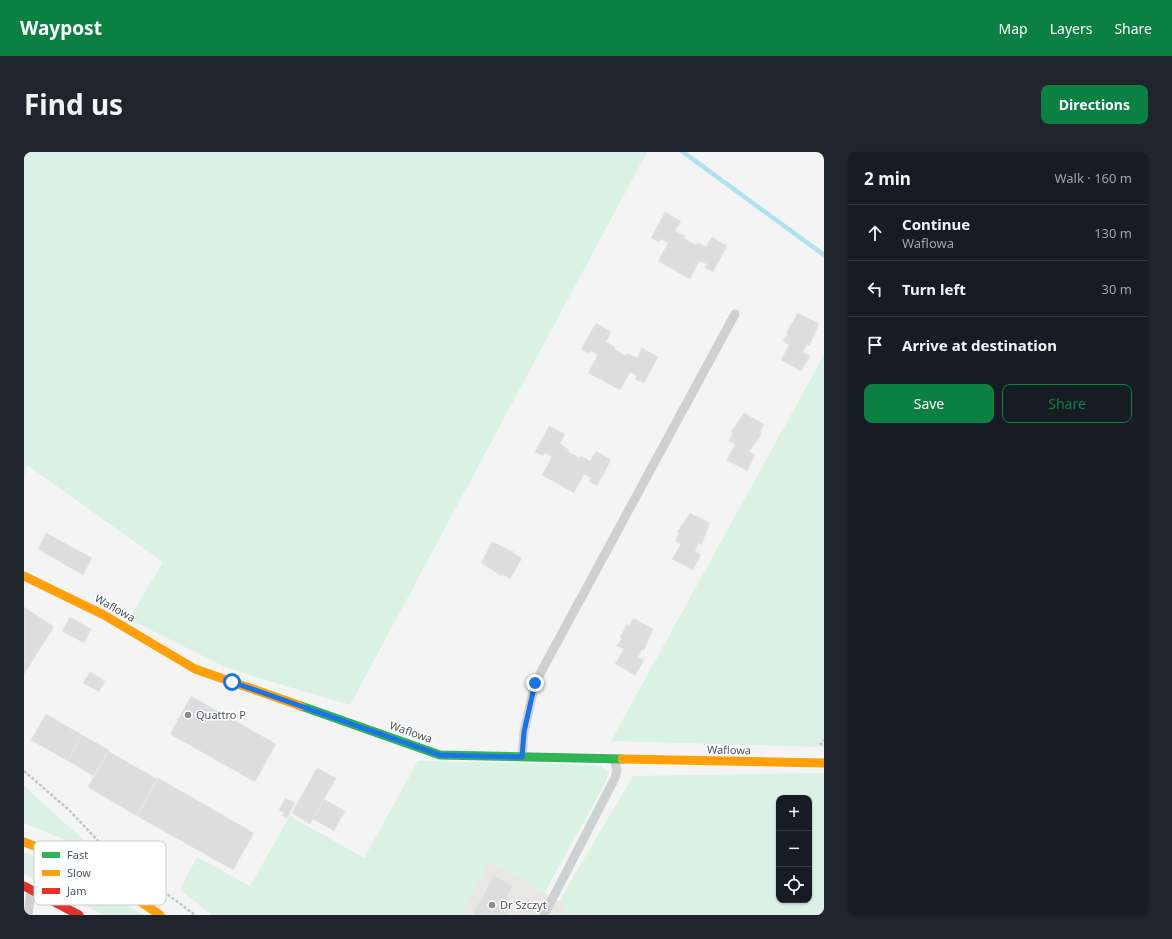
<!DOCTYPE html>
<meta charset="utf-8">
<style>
:root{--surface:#171b24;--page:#20242c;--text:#f1f3f6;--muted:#9ea1a6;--line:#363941;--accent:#0b8043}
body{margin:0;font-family:"Noto Sans",sans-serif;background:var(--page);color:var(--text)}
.controls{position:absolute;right:12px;bottom:12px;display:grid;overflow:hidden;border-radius:8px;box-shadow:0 1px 3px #0004}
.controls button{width:36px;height:36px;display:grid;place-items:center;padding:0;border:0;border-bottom:1px solid var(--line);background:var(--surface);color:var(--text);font:20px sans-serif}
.stop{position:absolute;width:12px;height:12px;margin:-9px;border:3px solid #1a73e8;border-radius:50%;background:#fff}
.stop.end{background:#1a73e8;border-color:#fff;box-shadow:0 1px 4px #0008}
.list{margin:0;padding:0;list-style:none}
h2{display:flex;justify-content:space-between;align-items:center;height:52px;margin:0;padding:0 16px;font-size:17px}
h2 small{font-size:13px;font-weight:400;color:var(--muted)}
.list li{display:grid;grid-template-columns:26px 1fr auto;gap:12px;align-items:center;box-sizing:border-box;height:56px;padding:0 16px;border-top:1px solid var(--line)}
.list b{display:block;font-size:15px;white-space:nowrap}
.list p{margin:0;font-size:13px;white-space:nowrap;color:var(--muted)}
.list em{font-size:13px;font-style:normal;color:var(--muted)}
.actions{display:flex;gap:8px;padding:12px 16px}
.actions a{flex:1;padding:9px 0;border:1px solid var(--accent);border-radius:8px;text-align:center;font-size:14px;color:var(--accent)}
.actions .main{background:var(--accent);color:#fff}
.icon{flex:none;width:22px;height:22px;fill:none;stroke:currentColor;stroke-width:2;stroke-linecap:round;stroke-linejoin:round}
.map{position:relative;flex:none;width:800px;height:763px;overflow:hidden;border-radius:8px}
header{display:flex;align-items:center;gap:24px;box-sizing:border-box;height:56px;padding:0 20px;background:var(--accent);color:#fff}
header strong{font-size:19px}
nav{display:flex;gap:22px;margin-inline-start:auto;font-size:14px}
.intro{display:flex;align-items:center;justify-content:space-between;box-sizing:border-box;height:96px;padding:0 24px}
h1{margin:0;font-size:28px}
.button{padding:10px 18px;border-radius:8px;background:var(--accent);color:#fff;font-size:14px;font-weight:700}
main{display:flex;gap:24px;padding:0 24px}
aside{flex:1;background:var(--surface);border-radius:8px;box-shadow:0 1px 3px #0004}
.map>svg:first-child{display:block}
.commercial{fill:#e8e7e3}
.green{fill:#d9f2e3;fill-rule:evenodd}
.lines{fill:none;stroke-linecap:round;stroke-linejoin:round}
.stream{stroke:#aee2f0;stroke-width:4.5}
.building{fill:#ddddde;stroke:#e5e6e7}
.path{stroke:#bcc7c4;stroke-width:2.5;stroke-dasharray:3 2;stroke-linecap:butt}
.lane{stroke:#ced0d2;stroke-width:9}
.fast{stroke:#30b455;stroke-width:9}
.slow{stroke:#ff9f0a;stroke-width:9}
.jam{stroke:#e5322d;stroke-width:9}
.route{stroke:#1a73e8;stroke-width:5}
.poi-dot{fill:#868d94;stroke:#fff;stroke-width:1.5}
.labels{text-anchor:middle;stroke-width:3;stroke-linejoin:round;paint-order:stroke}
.street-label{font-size:11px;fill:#4a5661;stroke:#fff}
.poi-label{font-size:11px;fill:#4a5661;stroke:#fff;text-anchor:start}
.key{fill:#fff;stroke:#c9ccd0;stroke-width:1}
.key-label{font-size:11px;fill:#4a5661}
</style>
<header>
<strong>Waypost</strong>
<nav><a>Map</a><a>Layers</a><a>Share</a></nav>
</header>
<div class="intro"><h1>Find us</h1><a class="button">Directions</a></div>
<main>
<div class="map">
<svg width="800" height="763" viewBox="0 0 800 763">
<rect width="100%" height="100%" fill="#f4f4f4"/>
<path class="commercial" d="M465,709L544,754L539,763H436Z"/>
<path class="green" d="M0,0H623L326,553L238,527L199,514L105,467L139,410L3,313L0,324Z
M800,203V595L587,589Z
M394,609L576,613L585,620L581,632L520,741L465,709L436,763H188L156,738L173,705L226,734L266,664L340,706Z
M800,621V763H539L544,754L535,749L609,624ZM755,646H785V748H755Z
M0,634L75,702L0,671Z
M0,700L61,725L119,763H79L0,722Z"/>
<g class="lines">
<path class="stream" d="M659,0L800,103"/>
</g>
<path class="building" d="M641,60L657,69L651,79L661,84L660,86L672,93L673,90L682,95L688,85L703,94L689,120L681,116L683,112L675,109L666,127L634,109L644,91L637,87L635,90L627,86Z
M774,161L795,172L785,194L783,192L779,200L786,204L777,219L757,208L765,193L759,189L764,182L762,181Z
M572,171L587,180L582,190L591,195L590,197L602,204L603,201L613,206L618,196L634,205L620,231L611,227L613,224L606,220L596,238L564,221L574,203L567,199L565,202L557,197Z
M720,261L740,272L736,280L738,281L725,300L731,303L723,319L703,308L711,292L705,289L709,281L707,280Z
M525,274L541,282L536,292L545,298L544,300L556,306L557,304L566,309L572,299L587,308L573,334L565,329L567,326L560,322L550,341L518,323L528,305L521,301L519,304L511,300Z
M666,361L686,371L677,393L675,391L671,399L677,403L669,418L648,407L657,392L651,389L655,381L653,380Z
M22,381L68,406L59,423L14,397Z
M468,390L490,400L489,401L498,406L486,427L478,422V424L457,411Z
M0,455L30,475L0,522Z
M46,465L67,477L60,491L38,479Z
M609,466L629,477L620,498L618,497L614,505L620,508L611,523L591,512L600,497L593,494L598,486L596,485L603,472L605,474Z
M66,520L81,529L75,540L59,531Z
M167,544L252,592L231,630L146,582Z
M22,562L58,583L44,609L7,588Z
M58,583L85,598L70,624L44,609Z
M84,599L133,627L113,664L64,635Z
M293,616L312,626L286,672L268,661Z
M134,626L230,681L209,718L113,664Z
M261,646L271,651L263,666L258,664L260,661L255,658Z
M300,647L321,659L310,679L289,667Z
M470,723L489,734L484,742L481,763H448Z"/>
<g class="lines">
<path class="path" d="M796,593L800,588
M0,619L45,658L79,694L171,763"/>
<path class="lane" d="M498,604L500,580L511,531L711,162
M4,763L7,739
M520,763L591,626L593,618L590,607"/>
<path class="fast" d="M277,554L416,603L598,607"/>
<path class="slow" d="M0,424L80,463L171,517L277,554
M598,607L800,611
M0,690L60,714L94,734L136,763"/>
<path class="jam" d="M0,734L55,763"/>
</g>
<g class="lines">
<path class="route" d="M208,530L416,603L498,605L500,580L511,531"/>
</g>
<g class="poi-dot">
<circle cx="164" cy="563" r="4"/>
<circle cx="468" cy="753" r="4"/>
</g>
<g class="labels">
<g class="street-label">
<text transform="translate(91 456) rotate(29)" y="4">Waflowa</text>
<text transform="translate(387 580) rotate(19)" y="4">Waflowa</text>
<text transform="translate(705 598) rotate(1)" y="4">Waflowa</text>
</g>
<g class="poi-label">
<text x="172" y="567">Quattro P</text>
<text x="476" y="757">Dr Szczyt</text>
</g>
</g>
<rect x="10" y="689" width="132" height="64" rx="6" class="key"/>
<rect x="18" y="700" width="18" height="6" fill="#30b455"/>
<rect x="18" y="718" width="18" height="6" fill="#ff9f0a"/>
<rect x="18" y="736" width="18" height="6" fill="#e5322d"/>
<g class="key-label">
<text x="43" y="707">Fast</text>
<text x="43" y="725">Slow</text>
<text x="43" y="743">Jam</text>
</g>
</svg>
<div class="controls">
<button>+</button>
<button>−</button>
<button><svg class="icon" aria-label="locate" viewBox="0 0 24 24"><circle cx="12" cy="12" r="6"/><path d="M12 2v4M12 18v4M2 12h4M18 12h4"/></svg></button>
</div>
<div class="stop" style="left:208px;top:530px"></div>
<div class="stop end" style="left:511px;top:531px"></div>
</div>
<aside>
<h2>2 min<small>Walk · 160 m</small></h2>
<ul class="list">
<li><svg class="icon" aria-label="ahead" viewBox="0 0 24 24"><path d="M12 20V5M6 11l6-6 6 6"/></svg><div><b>Continue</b><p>Waflowa</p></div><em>130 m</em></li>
<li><svg class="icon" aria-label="left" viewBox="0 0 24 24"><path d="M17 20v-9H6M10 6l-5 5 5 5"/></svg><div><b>Turn left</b></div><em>30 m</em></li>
<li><svg class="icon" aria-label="arrive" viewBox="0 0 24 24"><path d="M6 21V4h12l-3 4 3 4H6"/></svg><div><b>Arrive at destination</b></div></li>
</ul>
<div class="actions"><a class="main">Save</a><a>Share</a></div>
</aside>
</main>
